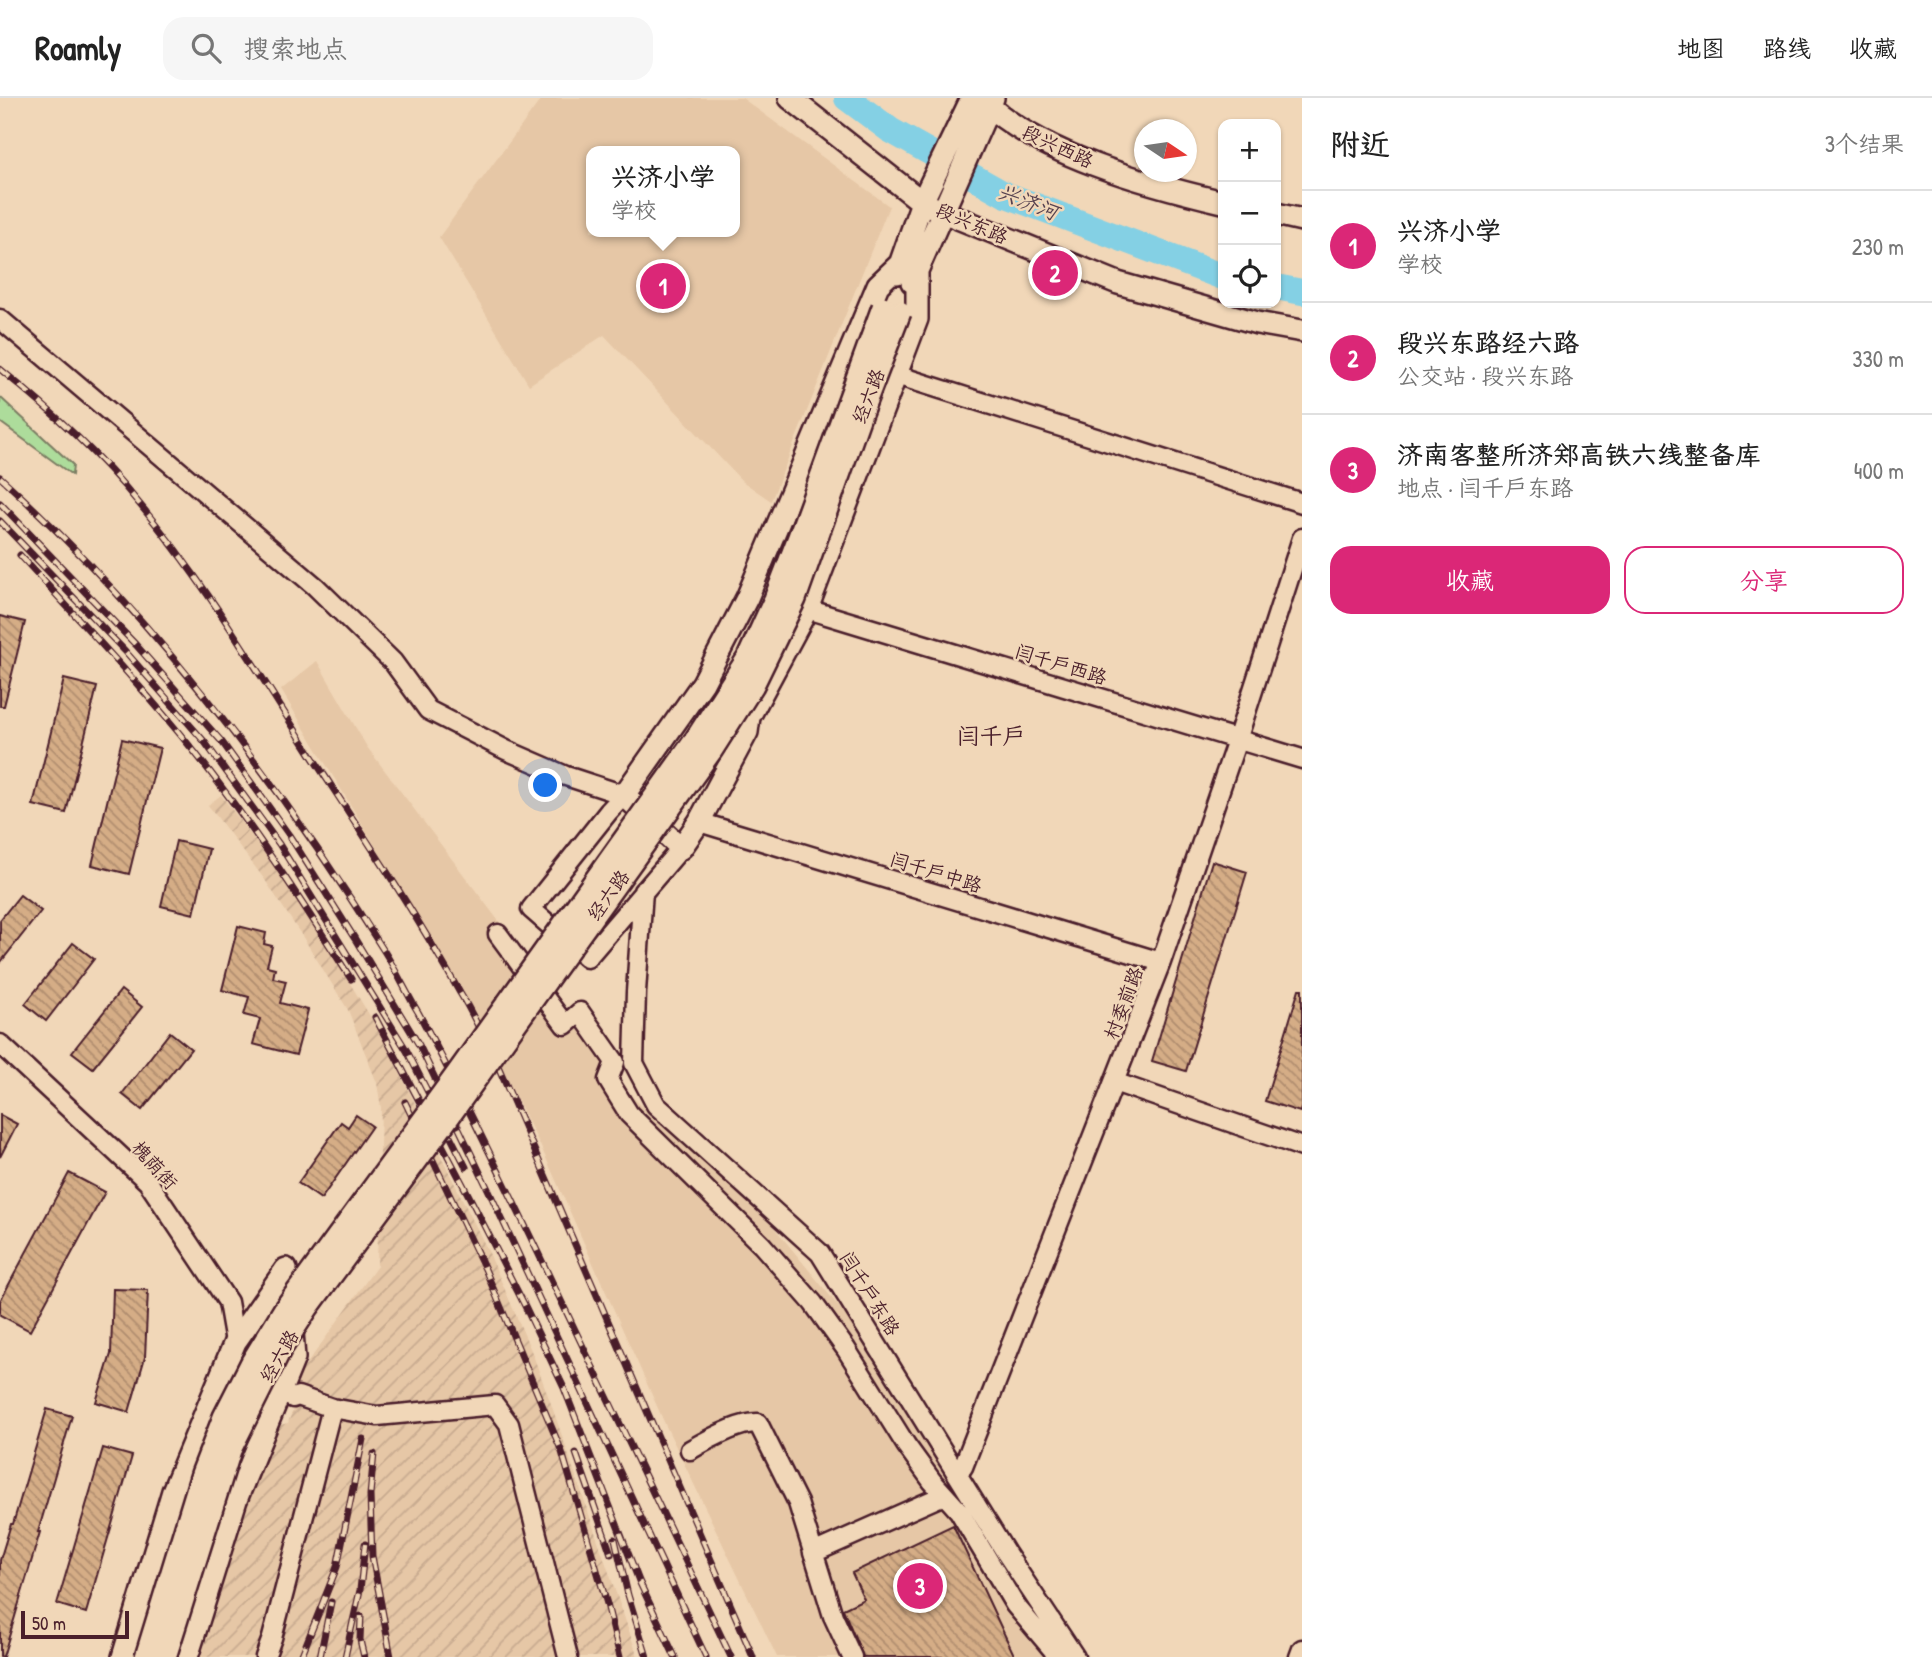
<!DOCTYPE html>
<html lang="zh">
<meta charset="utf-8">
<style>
:root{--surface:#fff;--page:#f6f6f6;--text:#222;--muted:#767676;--line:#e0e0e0;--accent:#db2777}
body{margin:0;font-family:"Patrick Hand","LXGW WenKai TC",sans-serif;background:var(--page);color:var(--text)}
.controls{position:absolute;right:21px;top:21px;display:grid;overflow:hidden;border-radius:14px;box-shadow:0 2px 5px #0004}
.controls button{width:63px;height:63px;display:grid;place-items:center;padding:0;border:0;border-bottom:2px solid var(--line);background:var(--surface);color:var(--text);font:35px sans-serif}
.compass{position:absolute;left:1134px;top:21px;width:63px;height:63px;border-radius:50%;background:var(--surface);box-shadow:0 2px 5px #0004;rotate:103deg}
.scale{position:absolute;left:21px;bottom:18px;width:108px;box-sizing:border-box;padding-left:7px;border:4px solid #4a1f2b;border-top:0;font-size:19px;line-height:24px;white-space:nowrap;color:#4a1f2b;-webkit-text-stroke:5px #f1d7b8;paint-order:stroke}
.you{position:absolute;left:546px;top:688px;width:24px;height:24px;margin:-18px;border:5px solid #fff;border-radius:50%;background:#1a73e8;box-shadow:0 0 0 10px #1a73e833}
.badge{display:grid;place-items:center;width:46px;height:46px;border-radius:50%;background:var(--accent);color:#fff;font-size:23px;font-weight:700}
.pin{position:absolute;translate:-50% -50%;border:4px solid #fff;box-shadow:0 2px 7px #0006}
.popup{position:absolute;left:586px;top:48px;width:154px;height:91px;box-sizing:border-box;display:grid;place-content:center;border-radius:14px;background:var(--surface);filter:drop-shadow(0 2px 5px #0005);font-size:23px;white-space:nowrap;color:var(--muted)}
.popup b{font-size:26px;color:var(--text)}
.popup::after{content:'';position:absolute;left:50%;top:100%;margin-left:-14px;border:14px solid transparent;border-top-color:var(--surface)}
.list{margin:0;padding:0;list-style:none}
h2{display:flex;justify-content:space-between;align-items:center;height:91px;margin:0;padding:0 28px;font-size:30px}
h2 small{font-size:23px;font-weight:400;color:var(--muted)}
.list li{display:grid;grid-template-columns:46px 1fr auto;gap:21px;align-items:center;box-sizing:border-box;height:112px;padding:0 28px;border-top:2px solid var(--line)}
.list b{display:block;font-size:26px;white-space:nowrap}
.list p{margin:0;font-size:23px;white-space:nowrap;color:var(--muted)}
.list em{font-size:23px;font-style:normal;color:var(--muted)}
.actions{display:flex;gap:14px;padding:21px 28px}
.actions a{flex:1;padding:16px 0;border:2px solid var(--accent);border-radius:21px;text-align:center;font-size:24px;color:var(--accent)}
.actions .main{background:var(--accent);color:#fff}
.icon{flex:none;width:38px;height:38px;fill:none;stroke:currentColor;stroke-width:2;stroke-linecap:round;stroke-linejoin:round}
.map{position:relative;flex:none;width:1302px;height:1559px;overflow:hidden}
header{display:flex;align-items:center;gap:42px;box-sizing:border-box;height:98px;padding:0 35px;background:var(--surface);border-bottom:2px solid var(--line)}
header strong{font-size:33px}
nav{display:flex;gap:38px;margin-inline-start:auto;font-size:24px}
.search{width:490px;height:63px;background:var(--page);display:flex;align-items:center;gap:18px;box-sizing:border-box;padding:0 24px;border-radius:21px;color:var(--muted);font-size:26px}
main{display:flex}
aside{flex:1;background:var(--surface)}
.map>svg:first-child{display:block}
.built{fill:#e6c7a6;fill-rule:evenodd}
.industrial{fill:url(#industrial-furrows)}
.green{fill:#addc9b;stroke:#7c7e63;stroke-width:2}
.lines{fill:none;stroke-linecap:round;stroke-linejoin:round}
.river{stroke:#84d0e4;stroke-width:26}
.building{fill:url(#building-back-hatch);stroke:#4a1f2b;stroke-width:2}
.minor-casing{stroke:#4a1f2b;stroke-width:23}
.major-casing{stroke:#4a1f2b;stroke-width:26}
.minor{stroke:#f1d7b8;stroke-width:18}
.major{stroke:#f1d7b8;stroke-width:21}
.rail-casing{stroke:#4a1f2b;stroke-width:7}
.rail{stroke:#f1d7b8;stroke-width:4.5;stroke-dasharray:13;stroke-linecap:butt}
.major-bridge-casing{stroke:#4a1f2b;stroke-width:26;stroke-linecap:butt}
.major-bridge{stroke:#f1d7b8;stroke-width:21}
.labels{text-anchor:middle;stroke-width:5;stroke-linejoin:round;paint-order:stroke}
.street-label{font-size:19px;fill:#4a1f2b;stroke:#f1d7b8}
.water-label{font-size:21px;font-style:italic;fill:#564250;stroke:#f1d7b8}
.quarter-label{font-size:23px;fill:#4a1f2b;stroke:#f1d7b8}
</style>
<header>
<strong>Roamly</strong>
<div class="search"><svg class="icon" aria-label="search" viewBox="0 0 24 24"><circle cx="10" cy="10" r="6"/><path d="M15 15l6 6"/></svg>搜索地点</div>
<nav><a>地图</a><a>路线</a><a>收藏</a></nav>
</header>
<main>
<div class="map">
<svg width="1302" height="1559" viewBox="0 0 1302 1559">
<defs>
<pattern id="industrial-furrows" width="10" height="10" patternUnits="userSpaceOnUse" patternTransform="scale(1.75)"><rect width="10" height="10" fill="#e6c7a6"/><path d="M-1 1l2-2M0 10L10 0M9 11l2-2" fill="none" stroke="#c7aa8f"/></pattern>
<pattern id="building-back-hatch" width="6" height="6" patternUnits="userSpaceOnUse" patternTransform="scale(1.75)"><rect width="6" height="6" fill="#d5ad86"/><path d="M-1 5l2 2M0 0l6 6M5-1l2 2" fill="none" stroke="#af8c6e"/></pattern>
</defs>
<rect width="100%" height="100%" fill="#f1d7b8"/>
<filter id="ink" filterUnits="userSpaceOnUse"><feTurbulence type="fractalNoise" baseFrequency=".0143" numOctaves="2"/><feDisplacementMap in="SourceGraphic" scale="14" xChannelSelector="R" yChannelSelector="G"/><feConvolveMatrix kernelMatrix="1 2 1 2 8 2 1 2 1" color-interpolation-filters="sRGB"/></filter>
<g filter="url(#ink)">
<path class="built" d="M542,0H742L889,108L771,403L742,383L604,237L529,287L439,139ZM591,53H735V134H591Z
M317,563L367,649L632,999L763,1116L849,1221L972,1417L1067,1559H777L665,1326L541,1049L463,893L281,592Z"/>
<path class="industrial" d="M221,697L277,772L329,851L378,931L490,1157L533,1257L550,1303L638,1559H196L237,1429L276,1328L288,1325L298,1298L296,1281L377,1168L381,1010L377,985L348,912L306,844L265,782L208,707Z"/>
<path class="green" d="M0,299L73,367L72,377L0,324Z"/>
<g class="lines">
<path class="river" d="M847,0L890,32L1004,96L1223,179
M1276,189L1302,194"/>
</g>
<path class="building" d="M0,518L25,524L4,608H0Z
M64,581L97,589L66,715L33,707Z
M122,641L160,650L129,776L92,767Z
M176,743L209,751L194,816L161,808Z
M1212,763L1247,774L1186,973L1152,963Z
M20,797L41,813L0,865V822Z
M238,828L266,835L264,846L272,848L267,868L275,870L273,880L286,883L280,905L308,912L296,957L253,946L260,921L244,917L249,899L222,892Z
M73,845L94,861L46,923L25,906Z
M1299,891H1302V1006L1300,1014L1265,1003Z
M121,892L142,909L93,970L72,954Z
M170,934L191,951L142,1012L122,996Z
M0,1017L17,1026L0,1059Z
M356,1017L372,1028L321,1101L298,1085L341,1024L348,1029Z
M69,1075L105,1094L30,1233L0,1217V1203Z
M113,1191L148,1192L145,1259L129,1314L96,1304L111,1256Z
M47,1311L72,1318L38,1434H40L3,1559L0,1558V1462L11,1426H13Z
M103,1350L132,1358L86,1515L57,1506Z
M953,1427L1015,1559H863L843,1511L864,1501L852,1475Z"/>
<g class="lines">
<defs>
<path id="minor" d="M0,221L315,488L393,564L428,612L506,652L566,678L624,697L609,713L531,811L587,860L681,750
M896,277L1302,405
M807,511L1302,661
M699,724L1161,864
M643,793L636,894L634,965L656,1007L820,1155L1006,1455L1075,1559
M498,836L565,927L580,914L615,964L608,982L629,1016L762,1147L813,1205L846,1251L906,1347L932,1383L959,1413L1015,1507L1053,1552L1056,1559
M0,946L148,1084L228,1204L235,1244
M1114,984L1302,1049
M280,1294L293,1300L298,1298L332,1310L377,1318L495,1307L509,1326L568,1559
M690,1352C707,1342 739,1324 758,1325L798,1405L833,1518L852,1559
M955,1373L963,1369L1161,864L1237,642L1302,440
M813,1455L944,1397
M265,1559L272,1540L332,1310
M1299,1559L1302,1551"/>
<path id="major" d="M790,0L922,104L943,114L1118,185L1257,225L1302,233
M981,0C1034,56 1150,87 1223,104
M1276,116L1302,122
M902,164L878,187L747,500L703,585L624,697L681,750L699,724L747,634L749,619L807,511L917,221V172
M897,175L922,104L972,0
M912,184L993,0
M123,1559L173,1393L235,1244L286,1171
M187,1559L236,1402L294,1260L291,1221"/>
</defs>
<use href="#minor" class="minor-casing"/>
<use href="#major" class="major-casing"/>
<use href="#minor" class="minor"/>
<use href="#major" class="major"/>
<defs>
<path id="rail" d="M0,271C48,310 98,355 137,403C206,485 259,576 317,666C366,741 416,816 460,895C473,916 483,939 495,961L753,1559
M0,379C151,516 276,680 384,853C396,872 406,894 418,914C458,988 494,1064 531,1140C598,1280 665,1419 731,1559
M0,405L136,547L222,644L289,737L355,841L419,947L488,1091L706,1559
M0,423L125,553L204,643L279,746L407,953L466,1069
M20,457C80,523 141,587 197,657C253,728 302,804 351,881
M375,919L469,1098L524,1206L564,1290L639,1483L675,1559
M405,1004L485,1171L562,1354L607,1506L620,1559
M576,1355L611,1456
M374,1356L370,1397L372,1458L391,1559
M615,1441L628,1497L647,1559
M361,1518L360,1542L364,1559
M301,1559L337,1469L363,1341
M320,1559L331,1504
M345,1559L360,1492L365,1446"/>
</defs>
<use href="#rail" class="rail-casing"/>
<use href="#rail" class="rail"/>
<defs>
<path id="major-bridge" d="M146,1559L202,1376L224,1319L252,1264L284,1212L457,976L696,641L748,560L775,501L799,439L883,209
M165,1559L230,1352L280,1252L308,1209L442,1028L711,653L753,587L795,501L861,315L900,214"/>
</defs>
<use href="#major-bridge" class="major-bridge-casing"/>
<use href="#major-bridge" class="major-bridge"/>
</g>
</g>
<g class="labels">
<g class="street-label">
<text transform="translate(1058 48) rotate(25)" y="7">段兴西路</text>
<text transform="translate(972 125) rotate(23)" y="7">段兴东路</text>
<text transform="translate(868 298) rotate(-69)" y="7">经六路</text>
<text transform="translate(1061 566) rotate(17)" y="7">闫千户西路</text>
<text transform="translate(936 774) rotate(17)" y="7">闫千户中路</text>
<text transform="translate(608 797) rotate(-54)" y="7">经六路</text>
<text transform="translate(1123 905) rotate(-69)" y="7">村委前路</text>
<text transform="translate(155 1067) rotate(48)" y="7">槐荫街</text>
<text transform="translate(870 1195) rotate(58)" y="7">闫千户东路</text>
<text transform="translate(279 1258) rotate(-60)" y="7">经六路</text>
</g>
<g class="water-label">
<text transform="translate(1028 104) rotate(22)" y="7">兴济河</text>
</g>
<g class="quarter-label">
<text x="991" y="646">闫千户</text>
</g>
</g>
</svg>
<div class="controls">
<button>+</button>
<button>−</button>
<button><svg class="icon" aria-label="locate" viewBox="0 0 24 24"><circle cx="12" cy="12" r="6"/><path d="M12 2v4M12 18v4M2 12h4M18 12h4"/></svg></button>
</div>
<svg class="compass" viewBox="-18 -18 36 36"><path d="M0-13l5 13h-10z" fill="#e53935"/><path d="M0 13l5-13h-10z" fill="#767676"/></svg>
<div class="scale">50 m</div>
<div class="you"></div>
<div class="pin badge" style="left:663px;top:188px">1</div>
<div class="popup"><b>兴济小学</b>学校</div>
<div class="pin badge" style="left:1055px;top:175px">2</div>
<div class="pin badge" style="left:920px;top:1488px">3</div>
</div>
<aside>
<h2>附近<small>3个结果</small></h2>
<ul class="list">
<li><span class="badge">1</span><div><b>兴济小学</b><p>学校</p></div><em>230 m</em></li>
<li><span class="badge">2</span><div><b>段兴东路经六路</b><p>公交站 · 段兴东路</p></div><em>330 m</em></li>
<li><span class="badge">3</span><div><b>济南客整所济郑高铁六线整备库</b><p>地点 · 闫千户东路</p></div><em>400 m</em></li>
</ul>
<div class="actions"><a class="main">收藏</a><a>分享</a></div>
</aside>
</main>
